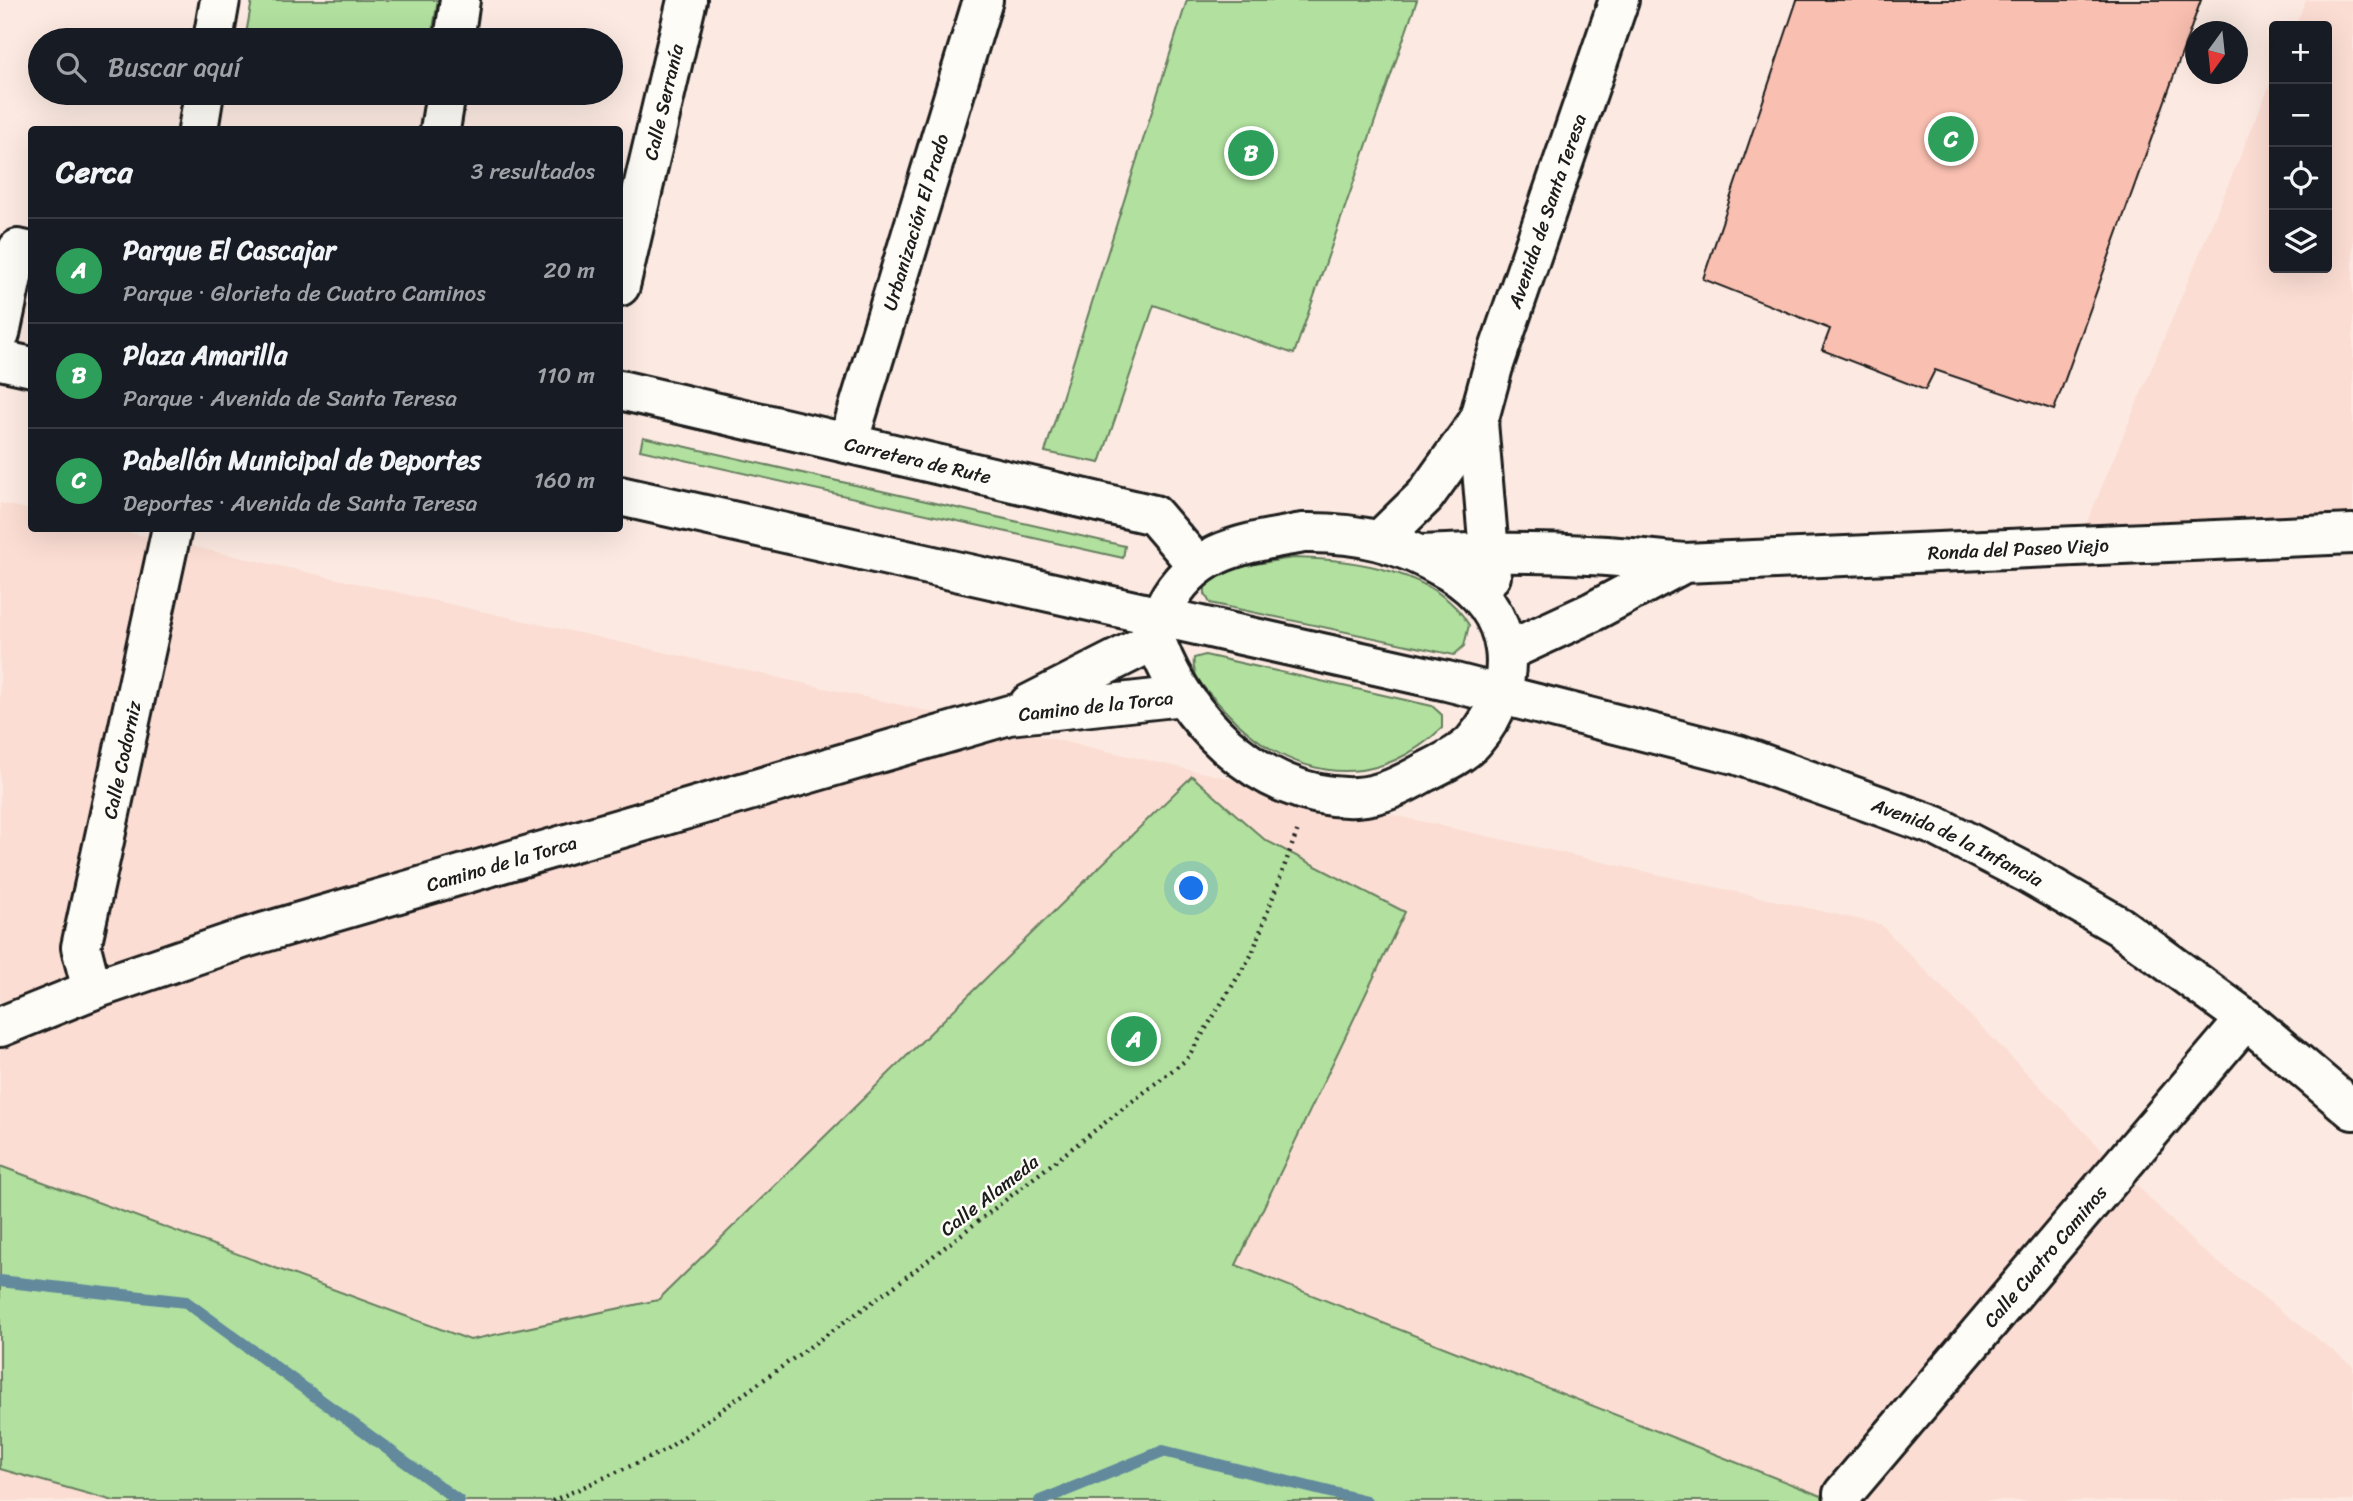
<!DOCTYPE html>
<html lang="es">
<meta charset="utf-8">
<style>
:root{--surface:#171b24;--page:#242831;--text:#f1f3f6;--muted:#9ea1a6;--line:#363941;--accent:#1f6fb2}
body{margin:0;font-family:Sriracha,sans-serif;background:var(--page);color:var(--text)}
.controls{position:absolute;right:21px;top:21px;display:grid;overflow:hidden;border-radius:7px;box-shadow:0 7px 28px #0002}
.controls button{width:63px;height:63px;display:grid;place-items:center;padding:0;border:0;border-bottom:2px solid var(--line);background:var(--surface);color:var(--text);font:35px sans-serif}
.compass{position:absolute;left:2185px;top:21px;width:63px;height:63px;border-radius:50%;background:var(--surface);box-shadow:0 7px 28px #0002;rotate:195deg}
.you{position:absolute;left:1192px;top:889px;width:24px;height:24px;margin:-18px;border:5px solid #fff;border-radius:50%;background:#1a73e8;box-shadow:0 0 0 10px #1a73e833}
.badge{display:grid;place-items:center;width:46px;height:46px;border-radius:50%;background:var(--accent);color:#fff;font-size:23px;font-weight:700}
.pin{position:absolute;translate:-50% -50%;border:4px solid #fff;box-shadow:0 2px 7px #0006}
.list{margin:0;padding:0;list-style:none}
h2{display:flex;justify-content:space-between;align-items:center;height:91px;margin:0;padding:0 28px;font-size:30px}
h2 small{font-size:23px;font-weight:400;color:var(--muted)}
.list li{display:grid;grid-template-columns:46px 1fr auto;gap:21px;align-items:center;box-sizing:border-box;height:105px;padding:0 28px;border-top:2px solid var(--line)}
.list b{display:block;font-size:26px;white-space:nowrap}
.list p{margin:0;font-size:23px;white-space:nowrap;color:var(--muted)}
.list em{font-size:23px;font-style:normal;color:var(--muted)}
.icon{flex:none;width:38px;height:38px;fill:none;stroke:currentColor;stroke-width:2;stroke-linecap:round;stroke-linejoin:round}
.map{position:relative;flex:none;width:2353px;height:1501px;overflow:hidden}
.search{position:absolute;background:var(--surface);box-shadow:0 7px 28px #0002;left:28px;top:28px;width:595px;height:77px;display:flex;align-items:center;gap:18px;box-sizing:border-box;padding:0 24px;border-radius:38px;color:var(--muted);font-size:26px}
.panel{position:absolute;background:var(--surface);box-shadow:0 7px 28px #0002;left:28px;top:126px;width:595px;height:406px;border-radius:7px}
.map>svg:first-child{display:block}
.built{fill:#fbddd3}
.green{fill:#b1e09f;stroke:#667e5e;stroke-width:2}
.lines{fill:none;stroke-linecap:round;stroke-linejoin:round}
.stream{stroke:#62899c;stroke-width:12}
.building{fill:#f9bfb0;stroke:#1c1c1c;stroke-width:2}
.street-casing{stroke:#1c1c1c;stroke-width:44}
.secondary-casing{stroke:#1c1c1c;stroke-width:44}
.path{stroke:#1c1c1c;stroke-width:4.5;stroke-dasharray:2 5;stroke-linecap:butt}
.street{stroke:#fdfcf7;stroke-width:38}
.secondary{stroke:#fdfcf7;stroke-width:38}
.labels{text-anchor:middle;stroke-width:5;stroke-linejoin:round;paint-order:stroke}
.street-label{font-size:19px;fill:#1c1c1c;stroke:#fdfcf7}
</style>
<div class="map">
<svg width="2353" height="1501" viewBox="0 0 2353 1501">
<rect width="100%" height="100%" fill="#fceae2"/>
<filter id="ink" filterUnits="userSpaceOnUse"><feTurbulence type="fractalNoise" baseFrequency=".0143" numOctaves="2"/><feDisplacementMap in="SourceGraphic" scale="14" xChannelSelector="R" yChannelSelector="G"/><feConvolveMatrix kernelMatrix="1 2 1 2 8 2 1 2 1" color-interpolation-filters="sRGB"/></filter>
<g filter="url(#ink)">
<path class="built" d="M2306,0H2353V534L2077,546L2274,75V268H2327V26H2295Z
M0,503L31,510L32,528L114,529L1880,924L2197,1246L2353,1366V1501H0Z"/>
<path class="green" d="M252,0H438L431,40H245Z
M1187,0H1417L1294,354L1154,305L1100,463L1045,452Z
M643,437L1125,546L1123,558L640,450Z
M1293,558C1351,559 1437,570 1469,625L1464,646L1454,655L1210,603L1205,594V585C1229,565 1264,563 1293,558Z
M1205,655L1432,706L1442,715V728C1366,799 1282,776 1218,703C1206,689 1191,678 1194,658Z
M1192,776L1265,840L1405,912L1236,1265L1834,1501H114L0,1469V1166L470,1340L658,1300Z"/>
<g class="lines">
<path class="stream" d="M0,1281L186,1302L459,1501
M1040,1501L1163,1451L1366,1501"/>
</g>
<path class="building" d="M1797,0H2201L2054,410L1935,370L1925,390L1822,350L1830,329L1703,279Z"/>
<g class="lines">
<defs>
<g id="street">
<path d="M213,40L220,0"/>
<path d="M454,40L460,0"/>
<path d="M198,130L204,93"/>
<path d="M440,130L446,93"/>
<path id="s1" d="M620,286L687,0"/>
<path d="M0,334L18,249L32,252"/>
<path id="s2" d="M620,390L1154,515L1196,564"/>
<path id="s3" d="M848,443L983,0"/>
<path d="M1029,704L1155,640"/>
<path id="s4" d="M92,990L81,947L172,528"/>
<path id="s5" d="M0,1027L92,990L245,938L1009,715L1183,696"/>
<path id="s6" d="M1843,1494L2246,1019"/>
</g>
<g id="secondary">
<path d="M0,360L32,367"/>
<path d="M1478,422L1491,576"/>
<path id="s7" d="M620,496L1447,681L1738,755L1936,826L2027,873L2119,926L2246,1019L2353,1110"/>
<path d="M1303,533C1359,532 1400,542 1449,571C1515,610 1524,683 1474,741C1463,754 1441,764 1425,772C1404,784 1381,796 1356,797C1307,799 1262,777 1226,745C1195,717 1173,685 1158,646C1153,634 1159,617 1165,606C1195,548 1244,544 1303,533Z"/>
<path id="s8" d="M1380,540L1425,496L1478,422L1493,367L1619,0"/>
<path id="s9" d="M1422,555C1510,550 1597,553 1684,563L2353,534"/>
<path d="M1508,651L1592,612L1684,563"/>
</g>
</defs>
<use href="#street" class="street-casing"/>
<use href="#secondary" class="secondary-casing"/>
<path class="path" d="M552,1501L664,1451L892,1288L1187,1059L1252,954L1298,829"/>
<use href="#street" class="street"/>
<use href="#secondary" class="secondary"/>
</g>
</g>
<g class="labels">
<g class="street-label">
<text dy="7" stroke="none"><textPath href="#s1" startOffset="189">Calle Serranía</textPath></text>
<text dy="7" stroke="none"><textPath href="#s8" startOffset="376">Avenida de Santa Teresa</textPath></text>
<text dy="7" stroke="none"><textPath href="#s3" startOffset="231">Urbanización El Prado</textPath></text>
<text dy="7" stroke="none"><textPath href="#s2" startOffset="306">Carretera de Rute</textPath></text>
<text dy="7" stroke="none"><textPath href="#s9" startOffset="597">Ronda del Paseo Viejo</textPath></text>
<text dy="7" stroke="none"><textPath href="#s5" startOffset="1144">Camino de la Torca</textPath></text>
<text dy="7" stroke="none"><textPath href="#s4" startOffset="236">Calle Codorniz</textPath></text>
<text dy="7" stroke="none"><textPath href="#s7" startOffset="1384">Avenida de la Infancia</textPath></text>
<text dy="7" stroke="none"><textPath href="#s5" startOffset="528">Camino de la Torca</textPath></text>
<text transform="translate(989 1195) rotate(-38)" y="7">Calle Alameda</text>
<text dy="7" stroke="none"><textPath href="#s6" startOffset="312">Calle Cuatro Caminos</textPath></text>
</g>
</g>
</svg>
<div class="controls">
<button>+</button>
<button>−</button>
<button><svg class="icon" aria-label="locate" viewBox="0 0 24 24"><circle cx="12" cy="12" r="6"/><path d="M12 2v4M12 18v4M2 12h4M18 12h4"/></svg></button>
<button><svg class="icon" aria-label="layers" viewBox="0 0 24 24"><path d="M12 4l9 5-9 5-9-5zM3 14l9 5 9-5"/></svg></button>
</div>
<svg class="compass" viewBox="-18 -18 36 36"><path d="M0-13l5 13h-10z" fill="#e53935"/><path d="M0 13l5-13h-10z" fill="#9ea1a6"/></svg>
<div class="you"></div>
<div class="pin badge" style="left:1134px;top:1039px;background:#2e9e5b">A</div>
<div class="pin badge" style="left:1251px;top:153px;background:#2e9e5b">B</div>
<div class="pin badge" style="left:1951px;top:139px;background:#2e9e5b">C</div>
<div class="search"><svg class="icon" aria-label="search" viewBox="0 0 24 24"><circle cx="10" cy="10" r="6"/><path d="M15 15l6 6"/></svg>Buscar aquí</div>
<section class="panel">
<h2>Cerca<small>3 resultados</small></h2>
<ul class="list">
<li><span class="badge" style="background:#2e9e5b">A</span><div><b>Parque El Cascajar</b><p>Parque · Glorieta de Cuatro Caminos</p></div><em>20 m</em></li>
<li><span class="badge" style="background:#2e9e5b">B</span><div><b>Plaza Amarilla</b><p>Parque · Avenida de Santa Teresa</p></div><em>110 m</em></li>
<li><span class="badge" style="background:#2e9e5b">C</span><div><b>Pabellón Municipal de Deportes</b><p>Deportes · Avenida de Santa Teresa</p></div><em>160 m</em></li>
</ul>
</section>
</div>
